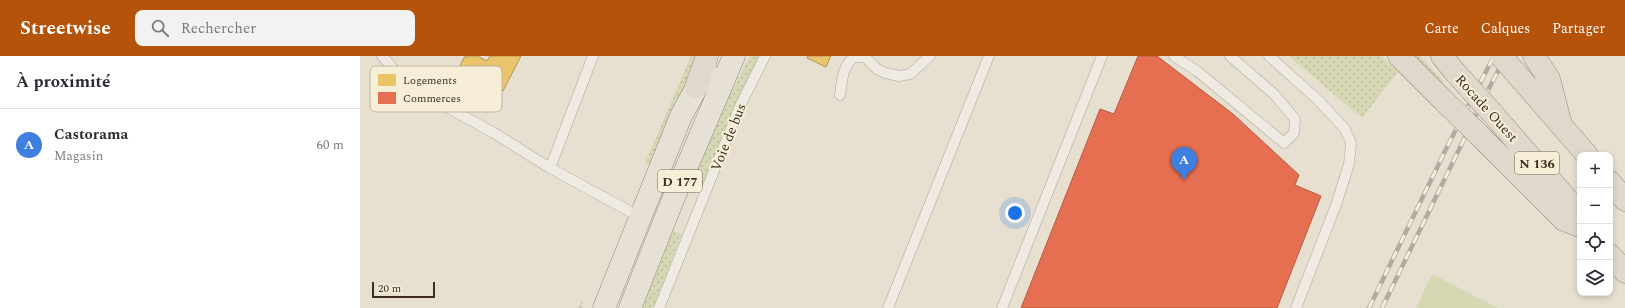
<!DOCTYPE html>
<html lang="fr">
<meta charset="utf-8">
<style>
:root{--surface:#fff;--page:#f2f2f3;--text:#2b2b33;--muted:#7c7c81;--line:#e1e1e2;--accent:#b45309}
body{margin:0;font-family:Spectral,serif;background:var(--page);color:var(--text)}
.controls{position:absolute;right:12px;bottom:12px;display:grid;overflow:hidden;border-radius:8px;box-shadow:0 2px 6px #0003}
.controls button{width:36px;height:36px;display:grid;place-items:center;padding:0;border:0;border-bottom:1px solid var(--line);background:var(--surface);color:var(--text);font:20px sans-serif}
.scale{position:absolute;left:12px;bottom:10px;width:63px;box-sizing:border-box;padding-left:4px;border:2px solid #3d2e20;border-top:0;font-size:11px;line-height:14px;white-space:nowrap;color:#3d2e20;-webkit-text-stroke:3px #f7eed8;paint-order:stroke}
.you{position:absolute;left:655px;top:157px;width:14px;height:14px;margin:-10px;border:3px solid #fff;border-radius:50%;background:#1a73e8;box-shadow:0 0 0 6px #1a73e833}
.badge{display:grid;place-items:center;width:26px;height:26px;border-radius:50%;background:var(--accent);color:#fff;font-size:13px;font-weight:700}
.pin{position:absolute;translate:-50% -33px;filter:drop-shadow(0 1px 2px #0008)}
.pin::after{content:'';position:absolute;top:21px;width:14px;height:12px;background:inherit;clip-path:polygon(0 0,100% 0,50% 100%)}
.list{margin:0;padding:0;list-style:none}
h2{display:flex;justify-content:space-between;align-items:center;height:52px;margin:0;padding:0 16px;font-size:17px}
h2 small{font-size:13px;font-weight:400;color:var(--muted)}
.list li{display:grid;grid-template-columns:26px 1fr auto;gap:12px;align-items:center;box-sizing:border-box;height:72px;padding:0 16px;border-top:1px solid var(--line)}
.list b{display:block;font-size:15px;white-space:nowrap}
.list p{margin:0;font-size:13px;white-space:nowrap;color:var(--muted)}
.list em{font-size:13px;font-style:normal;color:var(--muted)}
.icon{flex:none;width:22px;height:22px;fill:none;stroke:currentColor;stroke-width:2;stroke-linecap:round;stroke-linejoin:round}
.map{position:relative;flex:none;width:1265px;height:252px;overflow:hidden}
header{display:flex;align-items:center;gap:24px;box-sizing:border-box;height:56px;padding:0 20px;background:var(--accent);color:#fff}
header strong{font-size:19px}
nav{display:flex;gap:22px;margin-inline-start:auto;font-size:14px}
.search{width:280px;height:36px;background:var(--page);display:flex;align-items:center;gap:10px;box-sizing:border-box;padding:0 14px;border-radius:8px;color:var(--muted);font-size:15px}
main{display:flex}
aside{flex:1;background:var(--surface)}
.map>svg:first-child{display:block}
.grass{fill:url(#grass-dots)}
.green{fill:#d6d7b3}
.homes{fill:#e9c46a;stroke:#b59754}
.shops{fill:#e76f51;stroke:#b45c42}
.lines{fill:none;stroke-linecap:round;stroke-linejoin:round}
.service-casing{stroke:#ada599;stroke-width:11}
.primary-casing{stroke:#928b80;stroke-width:23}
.trunk-casing{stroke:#928b80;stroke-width:23}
.path{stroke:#c8c2b9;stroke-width:2.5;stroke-dasharray:3 2;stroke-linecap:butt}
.service{stroke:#efebe3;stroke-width:10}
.primary{stroke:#e6e1d4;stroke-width:22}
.trunk{stroke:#e0d9cb;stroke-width:22}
.rail-casing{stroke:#afaaa2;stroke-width:4.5}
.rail{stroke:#f7eed8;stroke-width:3;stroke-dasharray:9;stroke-linecap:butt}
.trunk-bridge-casing{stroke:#928b80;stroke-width:23;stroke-linecap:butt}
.trunk-bridge{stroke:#e0d9cb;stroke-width:22}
.labels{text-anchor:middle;stroke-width:4;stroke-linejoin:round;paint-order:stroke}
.shield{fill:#f7eed8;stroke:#756857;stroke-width:1}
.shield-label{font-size:13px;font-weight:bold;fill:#3d2e20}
.street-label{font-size:14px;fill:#3d2e20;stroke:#f7eed8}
.key{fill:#f7eed8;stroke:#bfb4a1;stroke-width:1}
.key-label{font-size:11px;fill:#3d2e20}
</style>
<header>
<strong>Streetwise</strong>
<div class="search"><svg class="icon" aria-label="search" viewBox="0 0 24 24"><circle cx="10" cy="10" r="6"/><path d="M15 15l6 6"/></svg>Rechercher</div>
<nav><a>Carte</a><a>Calques</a><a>Partager</a></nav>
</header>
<main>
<aside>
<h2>À proximité<small></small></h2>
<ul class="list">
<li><span class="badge" style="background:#3f7fe0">A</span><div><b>Castorama</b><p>Magasin</p></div><em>60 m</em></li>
</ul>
</aside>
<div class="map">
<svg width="1265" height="252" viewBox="0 0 1265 252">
<defs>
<pattern id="grass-dots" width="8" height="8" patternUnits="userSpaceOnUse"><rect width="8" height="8" fill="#d6d7b3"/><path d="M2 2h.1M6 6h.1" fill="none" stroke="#b9b99a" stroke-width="1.8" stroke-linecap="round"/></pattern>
</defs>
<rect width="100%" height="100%" fill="#e7e0d1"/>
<path class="grass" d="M331,0H338L290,109L285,107Z
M390,0H402L342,133L329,129L360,58Z
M929,0H1021L1038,16L1002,62Z
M1048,0H1060L1083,25L1080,29Z
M311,174L322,178L293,252H278Z"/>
<path class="green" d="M1072,218L1138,252H1056Z"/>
<path class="homes" d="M105,0L107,2L108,0H117L127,5L130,0H161L143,35L117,22L113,29L95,19Z
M448,0H471L466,11L447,2Z"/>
<path class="shops" d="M778,0H797L873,58L939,119L935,129L961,140L917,252H661L740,53L754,58Z"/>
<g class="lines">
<defs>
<path id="service" d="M22,0L50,31L134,77L190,112L280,161
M814,0L837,15L924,87L934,77L935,63L914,38L870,0
M909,0L958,44L985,73L991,87L989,108L976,149L936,252
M480,39C482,25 482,11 494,1H505L517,13L525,17L539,20L550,18L570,0
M190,112L233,0
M299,252L380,50L405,0
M528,252L629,0
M642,252L742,0"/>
<path id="primary" d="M244,252L321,60L346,14
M270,252L314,141L374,0"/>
<path id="trunk" d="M1039,0L1080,41
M1082,0L1094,15
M1174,0L1189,23L1200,65
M1154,15L1227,99
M336,31L347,0
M1132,57L1220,158
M1120,80L1204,164L1220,170
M1250,126L1265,144
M1250,199L1265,216"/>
</defs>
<use href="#service" class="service-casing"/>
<use href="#primary" class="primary-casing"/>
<use href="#trunk" class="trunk-casing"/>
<path class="path" d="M220,252L222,246"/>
<use href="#service" class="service"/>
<use href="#primary" class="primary"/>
<use href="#trunk" class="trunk"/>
<defs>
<path id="rail" d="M1009,252L1088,89L1134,0
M1022,252L1126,38L1146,0"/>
</defs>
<use href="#rail" class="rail-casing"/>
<use href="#rail" class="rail"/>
<defs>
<path id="trunk-bridge" d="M1141,0L1154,15
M1094,15L1132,57
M1080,41L1120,80"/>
</defs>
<use href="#trunk-bridge" class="trunk-bridge-casing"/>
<use href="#trunk-bridge" class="trunk-bridge"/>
</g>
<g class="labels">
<g class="shield">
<rect x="1155" y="96" width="44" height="22" rx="3"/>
<rect x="298" y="114" width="44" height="22" rx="3"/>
</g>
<g class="shield-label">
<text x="1177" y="112">N 136</text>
<text x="320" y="130">D 177</text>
</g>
<g class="street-label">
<text transform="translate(1127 52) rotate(48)" y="5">Rocade Ouest</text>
<text transform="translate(368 81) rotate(-68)" y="5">Voie de bus</text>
</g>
</g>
<rect x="10" y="10" width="132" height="46" rx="6" class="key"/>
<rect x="18" y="18" width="18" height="12" fill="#e9c46a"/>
<rect x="18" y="36" width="18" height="12" fill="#e76f51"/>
<g class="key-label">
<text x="43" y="28">Logements</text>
<text x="43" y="46">Commerces</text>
</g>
</svg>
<div class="controls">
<button>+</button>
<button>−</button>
<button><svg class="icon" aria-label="locate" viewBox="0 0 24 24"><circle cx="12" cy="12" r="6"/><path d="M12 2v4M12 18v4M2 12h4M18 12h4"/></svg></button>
<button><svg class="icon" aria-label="layers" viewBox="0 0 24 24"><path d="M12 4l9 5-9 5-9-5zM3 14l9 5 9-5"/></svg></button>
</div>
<div class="scale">20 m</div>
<div class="you"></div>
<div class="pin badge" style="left:824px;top:124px;background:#3f7fe0">A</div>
</div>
</main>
